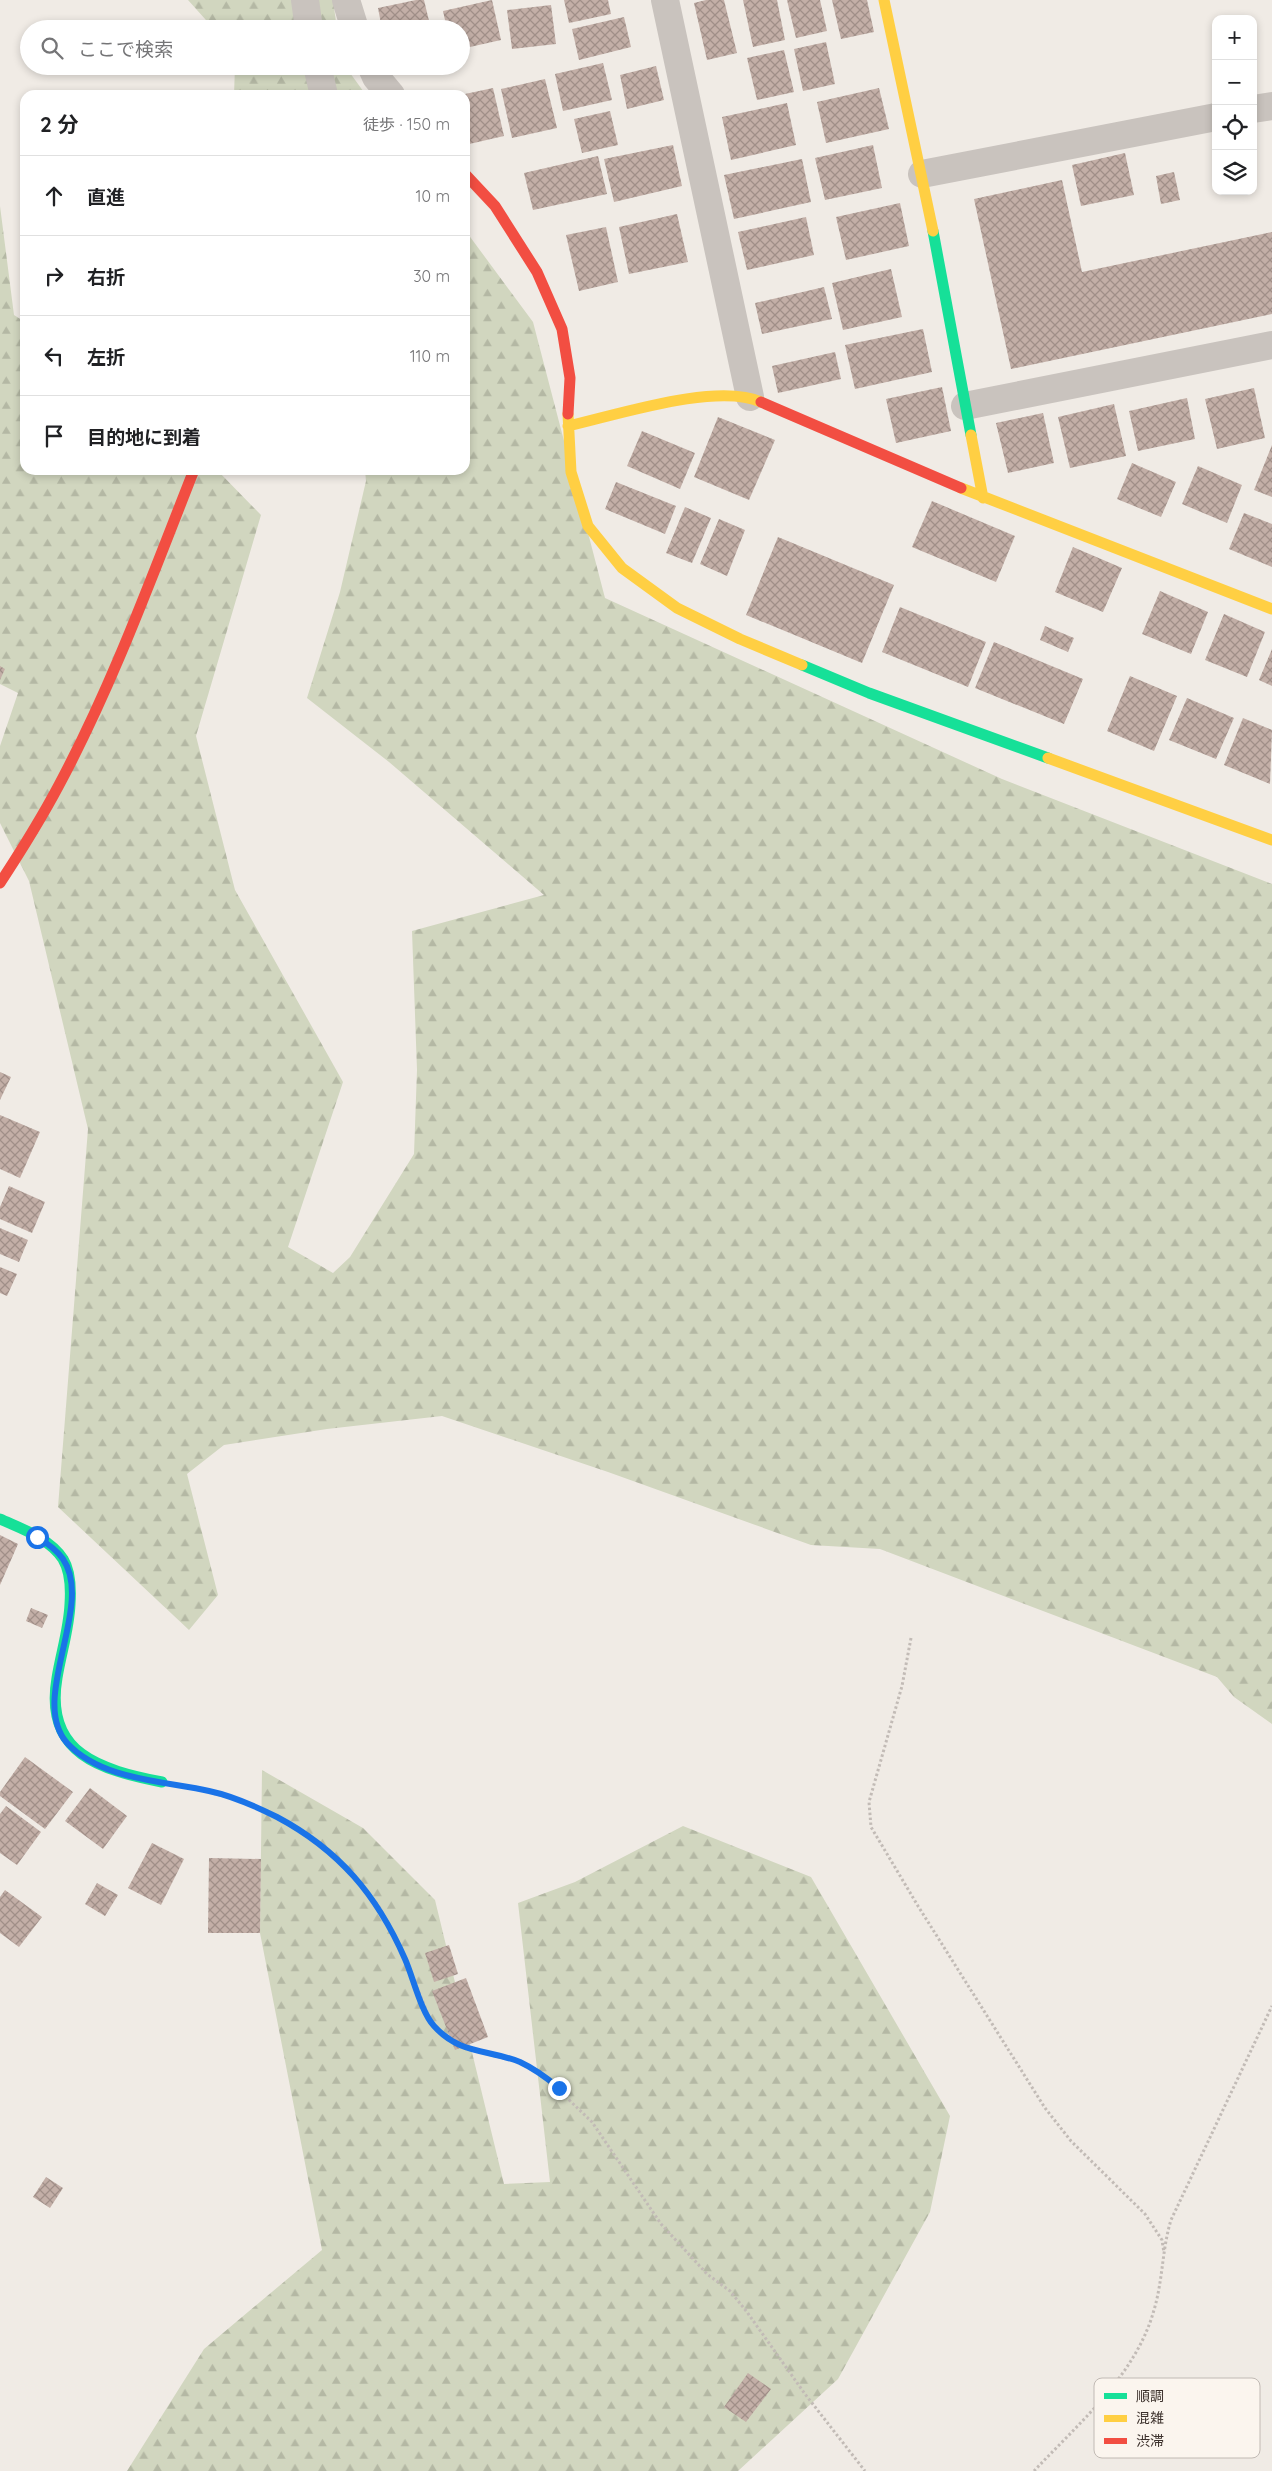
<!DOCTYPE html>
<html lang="ja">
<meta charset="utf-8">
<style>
:root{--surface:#fff;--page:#f2f2f2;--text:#202124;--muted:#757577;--line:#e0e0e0}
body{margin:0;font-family:Quicksand,"Noto Sans JP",sans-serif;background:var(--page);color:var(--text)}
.controls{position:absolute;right:15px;top:15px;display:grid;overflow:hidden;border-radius:10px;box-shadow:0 2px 8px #0003}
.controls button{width:45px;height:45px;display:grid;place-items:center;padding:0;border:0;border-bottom:1px solid var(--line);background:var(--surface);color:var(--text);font:25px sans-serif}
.stop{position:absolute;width:15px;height:15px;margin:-11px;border:4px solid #1a73e8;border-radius:50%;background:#fff}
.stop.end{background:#1a73e8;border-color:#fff;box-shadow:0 1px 5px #0008}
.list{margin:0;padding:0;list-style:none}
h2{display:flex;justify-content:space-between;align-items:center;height:65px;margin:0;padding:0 20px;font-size:21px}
h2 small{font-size:16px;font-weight:400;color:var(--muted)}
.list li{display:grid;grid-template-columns:32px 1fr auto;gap:15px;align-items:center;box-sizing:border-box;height:80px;padding:0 20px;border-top:1px solid var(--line)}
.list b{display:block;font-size:19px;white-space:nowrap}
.list em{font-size:16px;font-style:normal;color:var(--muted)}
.icon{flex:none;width:28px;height:28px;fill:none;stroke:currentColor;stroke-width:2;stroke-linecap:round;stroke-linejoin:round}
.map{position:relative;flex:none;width:1272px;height:2471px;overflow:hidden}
.search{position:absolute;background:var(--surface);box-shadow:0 2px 8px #0003;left:20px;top:20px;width:450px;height:55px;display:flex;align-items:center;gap:12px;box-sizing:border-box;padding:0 18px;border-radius:28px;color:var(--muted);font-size:19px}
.panel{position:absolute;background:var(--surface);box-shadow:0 2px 8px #0003;left:20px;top:90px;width:450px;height:385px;border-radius:15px}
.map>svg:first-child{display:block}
.forest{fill:url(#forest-firs)}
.building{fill:url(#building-cross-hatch)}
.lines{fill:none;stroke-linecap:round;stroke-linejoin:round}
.path{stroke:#c2bbb6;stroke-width:3;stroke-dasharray:2.5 2.5;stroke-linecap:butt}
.street{stroke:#c9c3be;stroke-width:28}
.fast{stroke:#16e098;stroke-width:11}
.slow{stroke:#ffcf43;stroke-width:11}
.jam{stroke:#f24e42;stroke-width:11}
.route{stroke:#1a73e8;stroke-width:6}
.key{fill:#fbf5ee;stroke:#c1bab4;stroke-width:1}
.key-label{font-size:14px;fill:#3b302b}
</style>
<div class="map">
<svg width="1272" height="2471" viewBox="0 0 1272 2471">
<defs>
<pattern id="forest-firs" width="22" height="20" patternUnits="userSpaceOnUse" patternTransform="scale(1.25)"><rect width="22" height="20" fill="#d1d6bf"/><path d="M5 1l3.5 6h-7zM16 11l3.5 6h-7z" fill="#b4b8a4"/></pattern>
<pattern id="building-cross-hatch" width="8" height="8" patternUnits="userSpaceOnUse" patternTransform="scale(1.25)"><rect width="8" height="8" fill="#c3afa7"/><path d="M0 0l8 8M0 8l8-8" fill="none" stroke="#a08f88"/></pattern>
</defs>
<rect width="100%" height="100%" fill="#f0ebe5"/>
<path class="forest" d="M188,0H333L337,29H214Z
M235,66H345L366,95H234Z
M0,206L14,315L25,322V470H217L261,515L196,736L235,890L343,1082L288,1247L333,1273L350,1257L414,1154L417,1070L412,931L544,895L389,762L307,698L340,592L366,481L365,470H465V230L533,322L605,598L1002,779L1272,884V1724L1234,1697L1217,1677L880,1549L811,1545L608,1472L442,1416L327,1429L224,1445L187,1474L218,1595L189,1630L58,1507L88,1129L29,881L0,823V746L18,693L0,684Z
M262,1770L363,1828L435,1900L504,2184L550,2182L518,1903L575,1882L683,1826L811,1877L950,2116L930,2212L838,2379L738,2471H127L204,2349L322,2250L260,1933Z"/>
<path class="building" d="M416,0H424L431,29H382L378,8Z
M492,0L501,40L461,49V29H447L443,11Z
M564,0H608L611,14L569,23Z
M706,0H724L737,53L707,60L694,3Z
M743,0H777L785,40L753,47Z
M787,0H820L827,31L796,38Z
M832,0H867L874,32L841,39Z
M551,5L556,44L512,49L507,10Z
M624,17L631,47L579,60L572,29Z
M826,42L835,84L803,91L794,49Z
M784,50L794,92L757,100L747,58Z
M603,63L612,100L563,111L555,74Z
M656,66L664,100L627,109L620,75Z
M545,79L557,128L512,138L501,89Z
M493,88L504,136L465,145V94Z
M879,88L889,129L826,143L817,102Z
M787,103L796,145L731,160L722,117Z
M610,111L618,145L582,153L574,119Z
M673,145L682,186L614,202L604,159Z
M873,145L882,188L825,200L815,158Z
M1125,153L1134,195L1081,206L1072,165Z
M598,156L607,194L533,210L524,173Z
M802,159L811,202L734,219L724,175Z
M1174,172L1180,200L1161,204L1156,176Z
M1062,180L1082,272L1272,232V314L1011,369L974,199Z
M900,203L909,246L846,260L836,217Z
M677,214L688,262L629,274L619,227Z
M806,217L814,255L747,270L738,232Z
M606,227L618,282L579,291L566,235Z
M891,269L902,317L843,330L832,283Z
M824,287L832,319L762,334L755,303Z
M923,329L932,372L855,389L845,345Z
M835,352L841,379L778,393L772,366Z
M942,387L951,431L896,443L886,399Z
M1254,388L1265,438L1217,449L1205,399Z
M1187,398L1195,439L1138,451L1129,411Z
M1114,404L1126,456L1070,468L1058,417Z
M1043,413L1054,463L1008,473L996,423Z
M718,417L775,440L749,500L694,477Z
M642,431L695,453L680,489L627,466Z
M1272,445V497L1254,490Z
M1132,463L1176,482L1161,517L1117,499Z
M1198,466L1242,485L1227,523L1182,504Z
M616,482L676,506L665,534L605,509Z
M932,501L1015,536L996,582L912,547Z
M685,507L711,518L692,563L666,553Z
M1244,513L1272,524V567L1229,549Z
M719,519L745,530L727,576L700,564Z
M778,537L894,585L862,663L746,615Z
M1073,547L1122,568L1103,612L1055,592Z
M1160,591L1208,612L1191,654L1142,634Z
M900,607L986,642L968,687L882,652Z
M1224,614L1265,632L1247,677L1205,660Z
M1045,626L1074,638L1068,652L1040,640Z
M994,642L1083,679L1064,724L975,688Z
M1272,649V686L1259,680Z
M0,666L5,669L0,680Z
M1130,676L1177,696L1154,751L1107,731Z
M1187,698L1234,718L1216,759L1169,740Z
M1243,718L1272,730L1270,784L1224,765Z
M0,1072L11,1077L0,1100Z
M0,1115L40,1132L20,1178L0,1169Z
M9,1186L45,1202L32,1233L0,1219V1207Z
M0,1228L28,1240L19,1262L0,1254Z
M0,1267L17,1274L7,1296L0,1293Z
M0,1535L18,1544L0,1585Z
M31,1608L48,1615L42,1628L26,1621Z
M25,1757L73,1792L45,1829L0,1796V1792Z
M90,1788L127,1816L103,1849L65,1821Z
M6,1806L41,1832L17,1865L0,1853V1814Z
M152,1843L184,1859L161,1905L128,1888Z
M209,1858L261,1859L260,1933H208Z
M97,1883L118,1895L105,1916L85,1904Z
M5,1890L42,1917L19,1947L0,1933V1897Z
M449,1945L458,1974L434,1982L425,1953Z
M466,1978L488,2037L455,2050L432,1991Z
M46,2177L63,2188L50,2208L33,2197Z
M748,2373L771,2389L746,2422L724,2407Z"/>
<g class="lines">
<path class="path" d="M911,1638L902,1686L869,1802L871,1827L918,1906L1045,2108L1071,2141L1145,2214L1162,2240L1164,2253
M194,1788L245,1802L279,1818L324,1846L353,1873L380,1908L405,1958L432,2024L446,2038L463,2048L519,2062L541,2073L592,2122L661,2224L707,2274L730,2291L747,2312L805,2394L865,2471
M1034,2471C1079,2423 1136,2375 1154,2310C1163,2280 1162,2249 1171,2220L1272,2006"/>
<path class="street" d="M305,0L309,29
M346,0L355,29
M665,0L750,397
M317,66L324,95
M371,66L376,77L391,95
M1253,109L1272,106
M922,174L1216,117
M965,406L1272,345"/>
<path class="fast" d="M933,231L971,435
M802,665L869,693L1048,758
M0,1519C22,1529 49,1538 63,1559C71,1572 71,1589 70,1604C69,1629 61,1653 57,1678C44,1754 101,1770 162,1782"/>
<path class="slow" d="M884,0L933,231
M568,414L571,472L588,526L622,568L677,608L740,639L802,665
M568,426C617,415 717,382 761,402
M971,435L983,498
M961,488L1272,609
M1048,758L1272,840"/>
<path class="jam" d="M465,174L495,206L537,272L562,329L570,378L568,414
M761,402L961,488
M0,883C21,851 41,819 59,785C113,684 152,576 194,470"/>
</g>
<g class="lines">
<path class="route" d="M37,1537C47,1543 56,1549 63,1559C95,1606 28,1699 67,1743C101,1780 164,1781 209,1791C233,1796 255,1806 277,1817C339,1850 377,1895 405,1959C413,1977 421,2012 434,2026C460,2055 488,2049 520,2062C535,2069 547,2078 559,2088"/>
</g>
<rect x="1094" y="2378" width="166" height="80" rx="8" class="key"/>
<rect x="1104" y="2393" width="23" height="6" fill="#16e098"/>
<rect x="1104" y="2415" width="23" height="7" fill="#ffcf43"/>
<rect x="1104" y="2438" width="23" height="6" fill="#f24e42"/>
<g class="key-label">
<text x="1136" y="2401">順調</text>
<text x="1136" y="2423">混雑</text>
<text x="1136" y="2446">渋滞</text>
</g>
</svg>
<div class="controls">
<button>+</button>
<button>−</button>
<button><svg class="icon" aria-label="locate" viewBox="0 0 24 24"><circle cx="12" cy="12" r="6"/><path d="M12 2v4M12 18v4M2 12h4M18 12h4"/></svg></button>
<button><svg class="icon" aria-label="layers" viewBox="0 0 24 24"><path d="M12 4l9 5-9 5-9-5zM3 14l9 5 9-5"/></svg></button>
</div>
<div class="stop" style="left:37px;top:1537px"></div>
<div class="stop end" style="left:559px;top:2088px"></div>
<div class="search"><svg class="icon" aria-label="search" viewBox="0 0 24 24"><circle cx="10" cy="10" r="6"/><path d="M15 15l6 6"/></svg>ここで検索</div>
<section class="panel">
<h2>2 分<small>徒歩 · 150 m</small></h2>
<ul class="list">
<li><svg class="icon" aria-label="ahead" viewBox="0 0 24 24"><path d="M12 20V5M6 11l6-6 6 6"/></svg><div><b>直進</b></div><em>10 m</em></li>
<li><svg class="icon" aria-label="right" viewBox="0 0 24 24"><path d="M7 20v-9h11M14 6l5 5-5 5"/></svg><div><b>右折</b></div><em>30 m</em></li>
<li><svg class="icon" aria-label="left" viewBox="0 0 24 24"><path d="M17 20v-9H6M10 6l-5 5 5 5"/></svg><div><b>左折</b></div><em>110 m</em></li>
<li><svg class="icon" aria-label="arrive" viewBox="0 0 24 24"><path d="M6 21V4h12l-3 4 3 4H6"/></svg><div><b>目的地に到着</b></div></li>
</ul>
</section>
</div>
